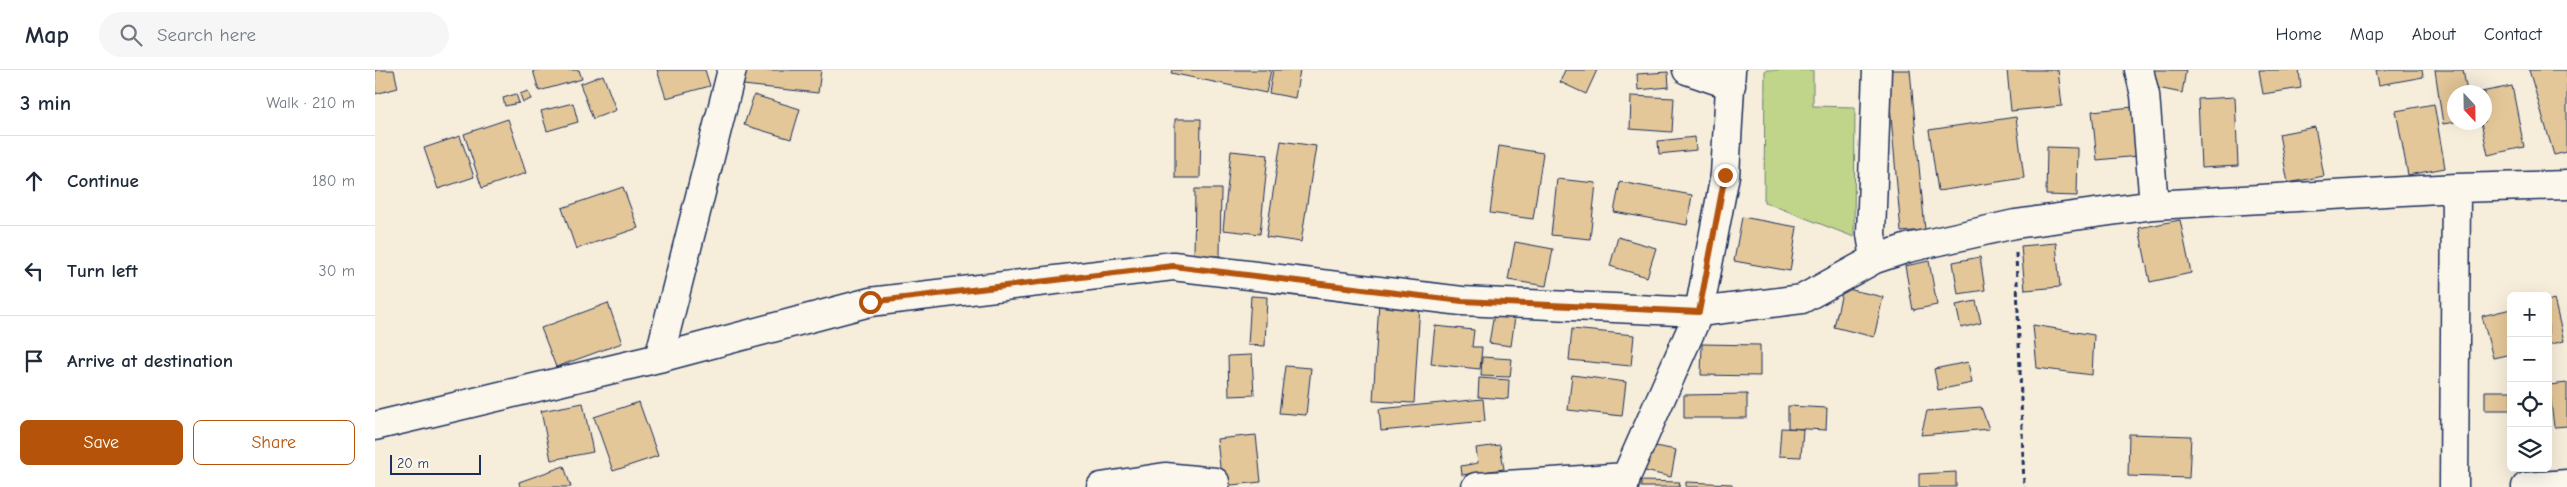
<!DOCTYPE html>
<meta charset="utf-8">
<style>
:root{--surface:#fff;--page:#f6f6f7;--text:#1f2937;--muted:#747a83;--line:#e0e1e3;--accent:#b45309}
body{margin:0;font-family:"Comic Neue",sans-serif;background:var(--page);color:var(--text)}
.controls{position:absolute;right:15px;bottom:15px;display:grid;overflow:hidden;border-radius:8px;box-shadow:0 5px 20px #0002}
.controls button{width:45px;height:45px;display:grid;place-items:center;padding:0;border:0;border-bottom:1px solid var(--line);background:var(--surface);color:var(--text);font:25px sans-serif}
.compass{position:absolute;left:2072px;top:15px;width:45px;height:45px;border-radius:50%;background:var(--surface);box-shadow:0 5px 20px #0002;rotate:158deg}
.scale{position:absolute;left:15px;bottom:12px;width:91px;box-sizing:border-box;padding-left:5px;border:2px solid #1b2f5e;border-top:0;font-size:14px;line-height:18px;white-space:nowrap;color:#1b2f5e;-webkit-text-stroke:4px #fbf7ec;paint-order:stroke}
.stop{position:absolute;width:15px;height:15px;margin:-11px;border:4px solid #b45309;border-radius:50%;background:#fff}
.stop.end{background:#b45309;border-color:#fff;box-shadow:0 1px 5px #0008}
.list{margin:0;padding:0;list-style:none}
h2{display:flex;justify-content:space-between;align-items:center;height:65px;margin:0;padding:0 20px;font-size:21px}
h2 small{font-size:16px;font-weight:400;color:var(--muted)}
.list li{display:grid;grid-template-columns:32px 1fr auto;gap:15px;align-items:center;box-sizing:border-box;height:90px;padding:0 20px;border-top:1px solid var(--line)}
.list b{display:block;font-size:19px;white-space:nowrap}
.list em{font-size:16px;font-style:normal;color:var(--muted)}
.actions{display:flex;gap:10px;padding:15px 20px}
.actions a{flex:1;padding:11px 0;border:1px solid var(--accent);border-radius:8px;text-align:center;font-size:18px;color:var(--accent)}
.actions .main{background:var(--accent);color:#fff}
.icon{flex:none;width:28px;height:28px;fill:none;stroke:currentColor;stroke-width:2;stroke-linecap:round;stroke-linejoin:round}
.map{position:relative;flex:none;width:2192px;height:417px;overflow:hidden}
header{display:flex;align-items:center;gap:30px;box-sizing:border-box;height:70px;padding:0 25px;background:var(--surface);border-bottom:1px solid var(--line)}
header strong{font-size:24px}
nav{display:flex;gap:28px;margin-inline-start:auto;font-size:18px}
.search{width:350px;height:45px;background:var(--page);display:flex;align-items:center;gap:12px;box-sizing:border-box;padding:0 18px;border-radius:28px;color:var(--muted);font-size:19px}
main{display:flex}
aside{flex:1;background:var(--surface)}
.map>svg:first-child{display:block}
.green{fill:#c0d48a;stroke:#6e8274}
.building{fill:#e4c798;stroke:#1b2f5e}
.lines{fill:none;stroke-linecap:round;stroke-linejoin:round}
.minor-casing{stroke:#1b2f5e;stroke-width:31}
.path{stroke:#1b2f5e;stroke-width:3;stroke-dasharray:5 4;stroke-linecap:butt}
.minor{stroke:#fbf7ec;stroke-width:28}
.route{stroke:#b45309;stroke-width:6}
</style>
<header>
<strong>Map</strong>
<div class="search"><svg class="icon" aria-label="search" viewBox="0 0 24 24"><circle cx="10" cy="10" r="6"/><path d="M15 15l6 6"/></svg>Search here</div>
<nav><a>Home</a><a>Map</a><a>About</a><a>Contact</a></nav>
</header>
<main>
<aside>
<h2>3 min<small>Walk · 210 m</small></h2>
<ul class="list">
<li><svg class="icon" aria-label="ahead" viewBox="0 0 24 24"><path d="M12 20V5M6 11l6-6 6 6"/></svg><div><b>Continue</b></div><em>180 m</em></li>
<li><svg class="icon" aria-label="left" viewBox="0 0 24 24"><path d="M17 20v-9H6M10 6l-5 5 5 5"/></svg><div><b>Turn left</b></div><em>30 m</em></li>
<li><svg class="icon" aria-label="arrive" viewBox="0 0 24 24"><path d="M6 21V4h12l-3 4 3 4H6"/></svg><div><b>Arrive at destination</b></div></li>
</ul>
<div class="actions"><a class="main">Save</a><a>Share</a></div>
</aside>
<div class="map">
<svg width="2192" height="417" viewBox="0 0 2192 417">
<rect width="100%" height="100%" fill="#f6eddb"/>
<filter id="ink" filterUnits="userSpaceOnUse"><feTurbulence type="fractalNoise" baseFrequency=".02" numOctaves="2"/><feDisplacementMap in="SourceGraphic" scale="10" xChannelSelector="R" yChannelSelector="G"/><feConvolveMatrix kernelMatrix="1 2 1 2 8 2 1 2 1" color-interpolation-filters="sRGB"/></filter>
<g filter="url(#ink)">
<path class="green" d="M1390,0H1438V36L1480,37L1479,167L1389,132Z"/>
<path class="building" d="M0,0H19L23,18L0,24Z
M158,0H204L207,9L164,21Z
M282,0H330L335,16L291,28Z
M370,0H446L443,23L368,15Z
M797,0H896L891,23L796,3Z
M898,0H925L920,28L894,23Z
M1190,0H1222L1211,24L1185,12Z
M1512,0H1535L1550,160L1526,162Z
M1632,0H1683L1687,36L1636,41Z
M1776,0H1811L1807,23L1773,16Z
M1884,0H1924L1926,18L1888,24Z
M2001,0H2047L2048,7L2004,15Z
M2060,0H2088L2092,22H2080V52L2068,54Z
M2154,0H2192V82L2179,85Z
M1293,2L1294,17L1263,20L1262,4Z
M228,5L241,40L218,49L205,14Z
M2137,16L2149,77L2113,85L2106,52H2110V22H2106Z
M153,21L156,29L148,32L145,24Z
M141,24L144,33L130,36L128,28Z
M379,25L425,39L416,69L369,55Z
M1256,26L1299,28L1297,62L1255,59Z
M1860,27L1863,96L1826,98L1823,29Z
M198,33L203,52L172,61L166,41Z
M2059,34L2070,98L2033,105L2021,41Z
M1758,37L1763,86L1722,90L1717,41Z
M1641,47L1649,108L1563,121L1554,60Z
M133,49L151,103L107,118L89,64Z
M800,49H826L825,108H800Z
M1940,57L1949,106L1913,113L1904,64Z
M85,66L99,107L63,119L49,78Z
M1320,67L1321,80L1284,84L1283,71Z
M906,71L941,76L926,172L891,167Z
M1124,76L1168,83L1158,149L1115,143Z
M1672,77L1703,78L1702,126L1671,125Z
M856,81L893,85L885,164L848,160Z
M1182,109L1221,113L1215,169L1176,165Z
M1245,112L1317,125L1312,155L1239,142Z
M248,117L263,158L201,179L187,138Z
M820,119H846L845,186H819Z
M1367,147L1422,157L1415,201L1359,191Z
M1805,150L1816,203L1775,212L1764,158Z
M1243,167L1281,178L1272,207L1235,196Z
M1140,172L1178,179L1171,216L1133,210Z
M1681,173L1685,217L1650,220L1646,176Z
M1605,187L1610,220L1583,224L1578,192Z
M1554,191L1562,235L1538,240L1530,196Z
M1468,218L1508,227L1499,267L1459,257Z
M876,226L892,227L890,276L873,275Z
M2179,229L2189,271L2173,275V231Z
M1601,231L1606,253L1586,258L1581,235Z
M1004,232L1045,234L1039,333L998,331Z
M233,233L247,273L181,297L166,258Z
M2136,239V284L2118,288L2107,246Z
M1119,244L1140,247L1136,276L1114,273Z
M1658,255L1719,265L1717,305L1662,298Z
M1060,256L1099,260L1097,277H1107L1105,299L1056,294Z
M1197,259L1259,265L1256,296L1194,290Z
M1327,274L1385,275V306L1326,305Z
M877,285L879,325L854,326L853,286Z
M1107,287L1137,289L1135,307L1106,306Z
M1593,292L1597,313L1563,320L1559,299Z
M910,296L936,298L931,345L904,343Z
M1197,305L1251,312L1247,346L1193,340Z
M1104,308L1134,310L1133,329L1103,327Z
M2192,313V356L2179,357L2174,315Z
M2110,321H2136V340H2110Z
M1372,324V348H1309V325Z
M1108,329L1110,351L1006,361L1004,339Z
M264,332L283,386L238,401L219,347Z
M208,333L218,382L176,390L166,341Z
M1413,336L1452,338L1451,360L1413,358Z
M1606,337L1614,359L1546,365L1552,341Z
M1406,358L1428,359L1426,387L1404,386Z
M1754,364L1816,366L1814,408L1753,406Z
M881,365L886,412L847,416L842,369Z
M1125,375L1129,399L1087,405L1086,396L1103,393L1101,378Z
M1275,375L1301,380L1296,407L1270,401Z
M189,396L196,417H145L144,412Z
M1581,402V417H1544V404Z
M1266,411L1305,412L1304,417H1266Z
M1311,412L1357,414V417H1311Z"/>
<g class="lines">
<defs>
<path id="minor" d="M1312,0L1356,15
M1356,0L1350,105L1324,242L1427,229L1500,189L1533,178L1640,154L1779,135L2081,118L2192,115
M1764,0L1770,25L1779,135
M1500,189L1496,164L1502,0
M284,288L357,0
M0,356L284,288L495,232L798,196L1087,231L1324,242L1251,407L1249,417
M726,417L790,407L840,412V417
M1101,417L1251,407
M2079,417L2081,118
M2151,417L2192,414"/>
</defs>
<use href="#minor" class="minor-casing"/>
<path class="path" d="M1641,183L1649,417"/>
<use href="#minor" class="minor"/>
</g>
</g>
<g class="lines" filter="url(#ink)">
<path class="route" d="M495,232L798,196L1087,231L1324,242L1350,105"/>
</g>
</svg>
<div class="controls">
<button>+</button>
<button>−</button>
<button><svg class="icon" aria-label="locate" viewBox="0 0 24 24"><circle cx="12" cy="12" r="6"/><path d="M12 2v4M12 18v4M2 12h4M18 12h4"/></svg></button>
<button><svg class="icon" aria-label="layers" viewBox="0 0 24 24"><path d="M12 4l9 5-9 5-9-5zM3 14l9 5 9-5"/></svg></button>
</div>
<svg class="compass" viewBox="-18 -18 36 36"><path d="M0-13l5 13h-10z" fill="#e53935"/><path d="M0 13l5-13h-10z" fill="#747a83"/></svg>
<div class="scale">20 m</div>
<div class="stop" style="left:495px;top:232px"></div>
<div class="stop end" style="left:1350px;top:105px"></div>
</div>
</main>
